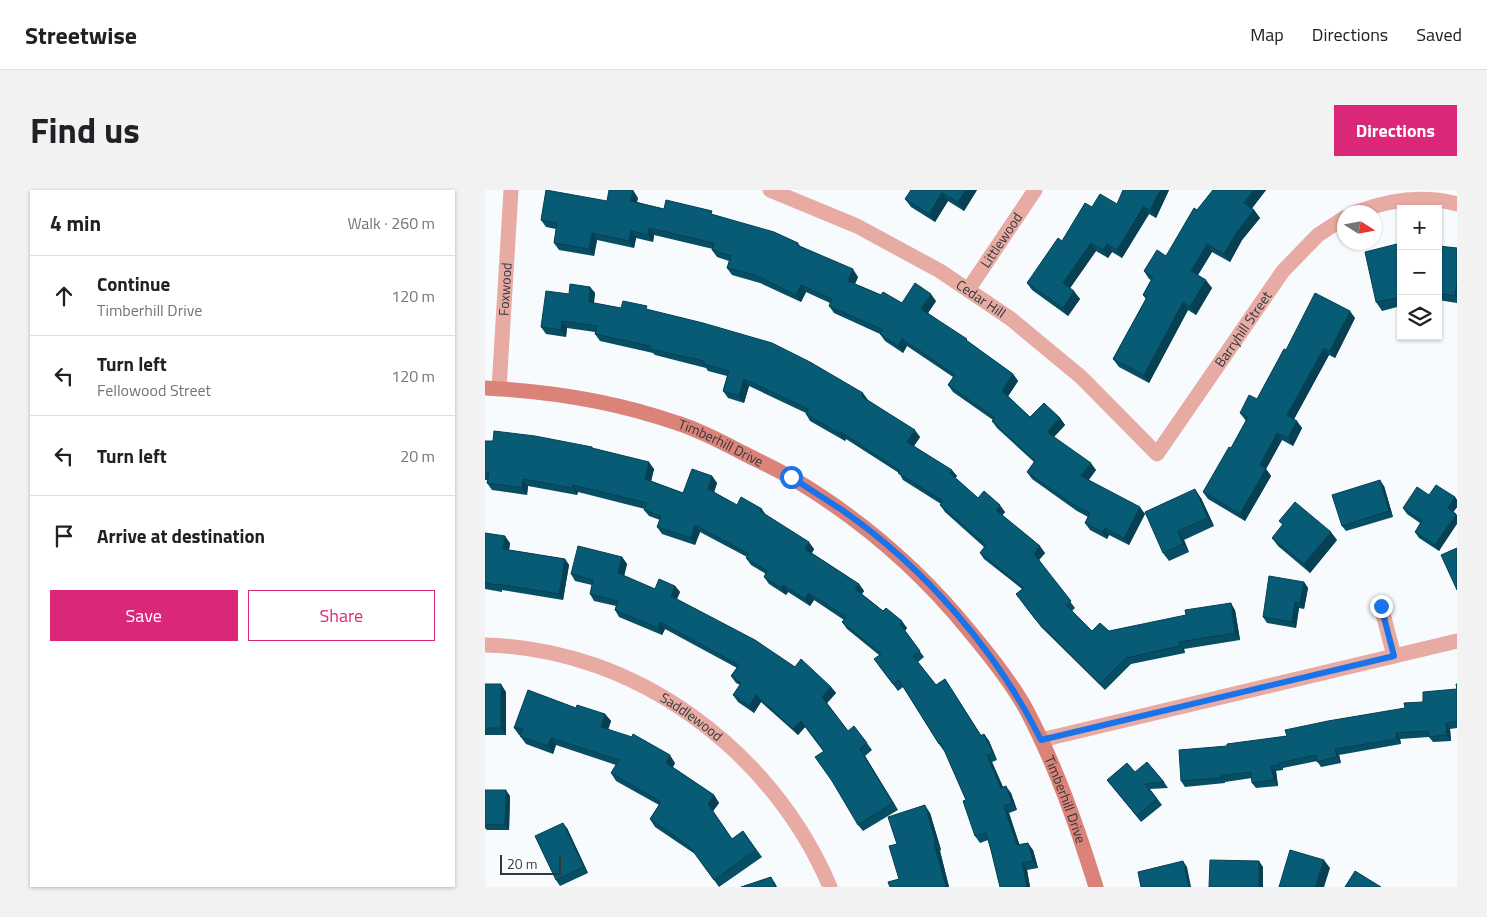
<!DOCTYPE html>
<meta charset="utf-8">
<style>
:root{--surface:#fff;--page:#f2f2f2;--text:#202124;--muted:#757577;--line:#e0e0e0;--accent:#db2777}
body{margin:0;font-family:"Titillium Web",sans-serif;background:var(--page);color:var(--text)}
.controls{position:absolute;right:15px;top:15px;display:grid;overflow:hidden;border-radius:0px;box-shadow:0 1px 4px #0004}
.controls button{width:45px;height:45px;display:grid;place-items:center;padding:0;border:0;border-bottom:1px solid var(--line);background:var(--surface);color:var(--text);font:25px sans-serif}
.compass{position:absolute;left:852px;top:15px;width:45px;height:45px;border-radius:50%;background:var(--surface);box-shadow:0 1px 4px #0004;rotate:101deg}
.scale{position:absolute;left:15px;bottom:12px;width:61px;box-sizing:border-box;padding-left:5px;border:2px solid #30383c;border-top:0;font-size:14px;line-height:18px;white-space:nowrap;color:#30383c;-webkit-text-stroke:4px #fff;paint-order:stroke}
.stop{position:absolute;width:15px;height:15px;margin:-11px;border:4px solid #1a73e8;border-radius:50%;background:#fff}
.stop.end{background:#1a73e8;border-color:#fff;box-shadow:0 1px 5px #0008}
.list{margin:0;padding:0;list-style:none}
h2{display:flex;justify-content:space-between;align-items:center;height:65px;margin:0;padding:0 20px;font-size:21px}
h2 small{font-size:16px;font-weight:400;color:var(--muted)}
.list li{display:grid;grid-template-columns:32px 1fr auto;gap:15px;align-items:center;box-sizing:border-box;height:80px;padding:0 20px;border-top:1px solid var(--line)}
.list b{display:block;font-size:19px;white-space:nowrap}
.list p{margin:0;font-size:16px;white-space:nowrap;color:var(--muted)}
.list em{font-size:16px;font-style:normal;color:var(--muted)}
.actions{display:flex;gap:10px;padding:15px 20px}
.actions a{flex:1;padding:11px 0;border:1px solid var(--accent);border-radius:0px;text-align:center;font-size:18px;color:var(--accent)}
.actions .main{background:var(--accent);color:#fff}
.icon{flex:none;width:28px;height:28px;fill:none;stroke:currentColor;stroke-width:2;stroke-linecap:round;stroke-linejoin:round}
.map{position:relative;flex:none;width:972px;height:697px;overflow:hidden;border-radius:0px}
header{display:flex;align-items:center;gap:30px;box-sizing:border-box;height:70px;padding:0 25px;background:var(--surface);border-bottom:1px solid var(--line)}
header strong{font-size:24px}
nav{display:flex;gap:28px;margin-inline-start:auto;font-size:18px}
.intro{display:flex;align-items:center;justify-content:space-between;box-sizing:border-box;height:120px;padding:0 30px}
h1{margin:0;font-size:35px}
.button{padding:12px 22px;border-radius:0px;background:var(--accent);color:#fff;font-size:18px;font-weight:700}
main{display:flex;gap:30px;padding:0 30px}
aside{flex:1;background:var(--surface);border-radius:0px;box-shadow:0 1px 4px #0004}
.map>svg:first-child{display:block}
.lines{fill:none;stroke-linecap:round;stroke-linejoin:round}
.street{stroke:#e8aba3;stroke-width:15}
.secondary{stroke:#db8279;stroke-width:15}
.wall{fill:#074e65}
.shaded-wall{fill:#064052}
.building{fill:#085b75;stroke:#064052}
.route{stroke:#1a73e8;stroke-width:6}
.labels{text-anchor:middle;stroke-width:5;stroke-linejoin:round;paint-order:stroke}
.street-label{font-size:14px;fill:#30383c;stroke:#fff}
</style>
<header>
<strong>Streetwise</strong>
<nav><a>Map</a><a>Directions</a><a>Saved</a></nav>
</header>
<div class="intro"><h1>Find us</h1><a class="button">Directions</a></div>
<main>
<aside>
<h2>4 min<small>Walk · 260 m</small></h2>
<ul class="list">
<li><svg class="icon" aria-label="ahead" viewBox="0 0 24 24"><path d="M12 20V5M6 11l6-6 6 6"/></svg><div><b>Continue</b><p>Timberhill Drive</p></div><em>120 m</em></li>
<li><svg class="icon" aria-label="left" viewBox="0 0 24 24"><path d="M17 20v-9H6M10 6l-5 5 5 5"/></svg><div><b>Turn left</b><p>Fellowood Street</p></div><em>120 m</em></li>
<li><svg class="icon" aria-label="left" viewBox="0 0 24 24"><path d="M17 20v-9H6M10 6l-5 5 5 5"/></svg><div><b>Turn left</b></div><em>20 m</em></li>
<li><svg class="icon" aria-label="arrive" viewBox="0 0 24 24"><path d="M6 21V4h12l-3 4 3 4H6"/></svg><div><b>Arrive at destination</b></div></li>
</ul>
<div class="actions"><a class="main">Save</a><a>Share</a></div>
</aside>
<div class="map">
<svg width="972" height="697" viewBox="0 0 972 697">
<rect width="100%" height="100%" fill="#f7fbfd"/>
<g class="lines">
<g class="street">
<path id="s1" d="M285,0L372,36L455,81L526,129L596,187L672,264L798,81L833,45L859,28"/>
<path d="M872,22C904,10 939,5 972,14"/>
<path id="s2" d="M483,100L550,0"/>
<path id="s3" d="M14,199L26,0"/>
<path d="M896,416L909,466"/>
<path id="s4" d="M0,455C150,458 288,561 345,697"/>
<path d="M556,550L972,451"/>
</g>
<path class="secondary" id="s5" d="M0,198C63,201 132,212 192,233C215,240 237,252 258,263C274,271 291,279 307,288C376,329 436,381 486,443C506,467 526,492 541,519C571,576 592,636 611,697"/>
</g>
<path class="wall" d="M426,0H492L479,21L463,11L450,32L426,17L420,9Z
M684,0L671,28L664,24L637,68L627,62L623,68L611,61L585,98L595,109L583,126L547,100L542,93L577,51L607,17L632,14Z
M728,0H781L767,18L769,20L775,28L757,50L745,72L727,62L713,85L727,98L711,125L703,120L664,193L634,177L628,169L661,109L658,105L666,90L664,89L659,81L681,66L712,20Z
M153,8L152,12L179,19L230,25L313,53L315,56L373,87L370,94L396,105L417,113L451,111L443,123L528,184L533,191L523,206L545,227L575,228L580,235L569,247L611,280L603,290L660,324L644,355L624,345L622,349L605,340L600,333L603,327L592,321L547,289L542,282L549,272L512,238L507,231L508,230L468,202L463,195L468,187L422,156L418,163L400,151L395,144L349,123L344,116L345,113L321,102L316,112L275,93L247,85L242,78L244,71L232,67L227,60L228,59L169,45L168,52L151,48L149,58L112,50L109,66L74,60L69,53L71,39L61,37L56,30L122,11Z
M916,53V116L897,121L891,112Z
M953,56L972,58V113L953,110Z
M105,97L110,103L109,113L136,118L165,120L383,210L435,247L429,256L472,286L470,288L493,308L520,322L517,325L560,363L554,370L590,418L587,421L607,441H624L750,420L755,450L699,459L700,463L646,474L620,500L556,437L531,404L537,399L499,369L495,363L499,357L460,322L455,315L456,314L418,290L414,283L361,249L360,251L325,231L321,224V223L264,196L259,213L243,208L238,201L242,186L223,181L221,178L170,165L168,163L115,151L110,144V142L82,138L81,147L61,144L56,137L84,104Z
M870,128L850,168L844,165L809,229L817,238L808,256L797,250L781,279L786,286L760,331L723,309L718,302L746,258L761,231L755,223L772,209L801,160Z
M0,251L107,257L108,259L169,279L166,291L198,303L227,286L232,293L229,302L252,315L277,319L281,325L329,359L327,363L374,394L379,401L377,404L398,421L422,438L420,441L439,467L433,472L451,495L460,489L496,545L499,544L504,551L512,570L507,572L518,597L526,603L532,620L524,623L534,655L548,660L553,678L542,680L545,697H515L506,660L503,650L495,653L490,646L481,610L460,560L459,561L454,554L418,497L413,501L394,476V465L362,439L357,432L359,430L329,410L325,416L303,402L301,405L284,394L279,387L281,384L266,375L261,368L262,367L215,342L210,355L177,344L172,337L175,330L164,326L159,320L160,319L93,302L92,305L43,296L42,305L7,300L2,293L3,290H0Z
M899,296L908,327L861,341L857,336Z
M944,305L970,307L972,310V317L968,322L954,361L934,348L930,342L935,333L922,324L918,318Z
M716,308L729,336L699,350L704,362L684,371L678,363Z
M794,331L852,350L825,383L793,356L787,348L798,335Z
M0,343L25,353L24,360L80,369L84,375L78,410L17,400V402L0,399Z
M137,367L142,374L139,386L170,399L190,396L195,402L192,409L310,477L346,497L351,503L342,513L363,541L382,553L387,560L380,566L413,620L378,641L373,635L338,561L320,537L313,545L276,512L269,523L253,512L248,505L255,495L251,493L246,486L252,478L180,439L177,445L134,427L130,420L131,416L109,411L105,404L107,395L90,391L86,384Z
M819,392L823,398L819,419L814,418L811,438L782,433L778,427Z
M0,494L21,502V545H0Z
M972,494V538L965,539L966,551L948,552L944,547L915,549L916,554L854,565L856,573L836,577L832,571L798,578V580L791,581L793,596L771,598L767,593V588L740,592V593L700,597L696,591L742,556L802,546L920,518L972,499Z
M91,518L120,524L126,531L123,540L190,573L188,577L229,605L234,613L228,621L247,649L258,641L277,667L234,697L210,664L170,637L165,629L174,615L131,591L126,583L131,575L71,555L68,564L41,554L35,546L36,545H34L29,538Z
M650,582L679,592L683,598L665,599L677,615L656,632L622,590Z
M0,600L25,606L24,640H2L0,638Z
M445,623L456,660L455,661L464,697L414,689L412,654Z
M82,638L103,683L75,696L71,690Z"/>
<path class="shaded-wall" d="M148,0L153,8L150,18L145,11Z
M481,0H492L479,21L473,12Z
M675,0H684L671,28L665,20Z
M769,0H781L765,21L759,13Z
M457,3L463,11L450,32L444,24Z
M658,17L664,24L637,68L632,60Z
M769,20L775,28L757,50L745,72L739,64L752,42Z
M164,38L169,45L168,52L163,45Z
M146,41L151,48L149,58L144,51Z
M107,43L112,50L109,66L104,59Z
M606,53L611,61L583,101L578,93Z
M622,54L627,62L623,68L618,60Z
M722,54L727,62L711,88L706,81Z
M368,79L373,87L368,98L363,91Z
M721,90L727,98L711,125L705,117Z
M972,93V108L970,106Z
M316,95L321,102L316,112L311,105Z
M105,97L110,103L108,118L104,112Z
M589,101L595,109L583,126L578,118Z
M446,104L451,111L441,126L436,119Z
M698,112L703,120L664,193L659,185Z
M865,121L870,128L850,168L845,161Z
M77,131L82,138L81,147L76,140Z
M417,149L422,156L418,163L413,156Z
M839,158L844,165L807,233L802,225Z
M528,184L533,191L522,208L517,201Z
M259,189L264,196L259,213L254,206Z
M378,203L383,210L381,213L376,206Z
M575,228L580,235L567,249L562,242Z
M812,231L817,238L808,256L803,248Z
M430,240L435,247L427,259L422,252Z
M356,242L361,249L360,251L355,244Z
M792,243L797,250L781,279L786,286L760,331L755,324L775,275Z
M164,272L169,279L165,296L160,289Z
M606,273L611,280L601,294L596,286Z
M467,280L472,286L469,290L465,283Z
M227,286L232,293L228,306L223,299Z
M38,289L43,296L42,305L37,298Z
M895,290L899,296L908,327L904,321Z
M88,295L93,302L92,305L87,298Z
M710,299L716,308L729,336L723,328Z
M970,307L972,310V317L967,324L963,318Z
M515,315L520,322L516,327L511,320Z
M655,317L660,324L644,355L639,348Z
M971,324L972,325V334L954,361L950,355Z
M210,335L215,342L210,355L206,348Z
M620,338L624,345L622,349L617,342Z
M693,341L699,350L704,362L698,354Z
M846,342L852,350L825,383L819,374Z
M20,346L25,353L23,366L18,359Z
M324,352L329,359L325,366L320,359Z
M555,356L560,363L554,370L549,364Z
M137,367L142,374L138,390L133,383Z
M80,369L84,375L78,410L74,404Z
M819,392L823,398L819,419L815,413Z
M374,394L379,401L375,406L370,399Z
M298,395L303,402L301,405L296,398Z
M190,396L195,402L190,413L186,406Z
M324,403L329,410L325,416L320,409Z
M810,412L814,418L811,438L807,432Z
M746,413L750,420L755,450L750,443Z
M417,431L422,438L419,441L415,434Z
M175,432L180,439L177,445L173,438Z
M694,452L699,459L700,463L695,456Z
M16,494L21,502V545L16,538Z
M346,497L351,503L342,513L337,507Z
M271,505L276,512L269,523L264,516Z
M120,524L126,531L121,545L116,537Z
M316,531L320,537L313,545L308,539Z
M961,533L965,539L966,551L962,545Z
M911,543L915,549L916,554L912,549Z
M499,544L504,551L512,570L508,563Z
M66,548L71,555L68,564L63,556Z
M375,559L380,566L413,620L408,613Z
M850,559L854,565L856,573L852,567Z
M185,565L190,573L186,580L181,573Z
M502,565L507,572L521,604L516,598Z
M786,576L791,581L793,596L789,590Z
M521,596L526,603L532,620L527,613Z
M21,600L25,606L24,640L20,635Z
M229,605L234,613L228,621L223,614Z
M440,615L445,623L456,660L451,653Z
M519,616L524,623L537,662L532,655Z
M78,633L82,638L103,683L99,677Z
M449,653L455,661L464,697H461Z
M543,653L548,660L553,678L548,671Z
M839,670L845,678L839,697H830Z
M698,671L702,677L706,697H704Z
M774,671L778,677V697H774Z
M537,673L542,680L545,697H542Z
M286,687L290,693L292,697H290Z"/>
<path class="building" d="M61,0L122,11L124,0H148L145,11L179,19L181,10L227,21L226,24L289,42L313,53L312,55L368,79L363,91L396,105L398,102L417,113L430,93L446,104L436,119L482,149L481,150L528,184L517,201L545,227L559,213L575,228L562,242L606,273L596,286L655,317L639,348L620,338L617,342L600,333L605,323L587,314L542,282L550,271L507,231L510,228L463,195L470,185L417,149L413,156L395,144L398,140L344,116L347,109L316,95L311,105L270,85L242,78L246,66L227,60L229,53L164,38L163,45L146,41L144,51L107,43L104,59L69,53L72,33L56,30Z
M426,0H481L473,12L457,3L444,24L420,9Z
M638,0H675L665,20L658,17L632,60L622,54L618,60L606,53L578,93L589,101L578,118L542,93L573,48L577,51L600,13L607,17L615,4L632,14Z
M728,0H769L759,13L769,20L752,42L739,64L722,54L706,81L721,90L705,117L698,112L659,185L628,169L662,107L658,105L668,87L659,81L672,60L681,66L709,18L712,20Z
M916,53V107L891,112L880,62Z
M953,56L972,58V93L970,106L953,103Z
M85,94L105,97L104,112L136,118L138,111L162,116L161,119L218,133L287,153L325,172L378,203L376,206L430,240L422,252L467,280L465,283L493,308L499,301L515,315L511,320L555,356L549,364L586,411L581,415L607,441L615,433L624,441L701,425L700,420L746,413L750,443L694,452L695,456L641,468L615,494L551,430L531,404L539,398L495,363L501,355L455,315L458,311L413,283L415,281L356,242L355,244L321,224L323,219L259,189L254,206L238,201L244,181L219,174V171L165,159V156L110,144L112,136L77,131L76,140L56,137L61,101L84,104Z
M830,103L865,121L845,161L839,158L802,225L812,231L803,248L792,243L775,275L781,279L755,324L718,302L744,257L746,258L763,227L755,223L764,205L772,209L799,159L801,160Z
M9,241L50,246L107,257V258L164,272L160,289L198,303L207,279L227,286L223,299L252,315L256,307L277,319L275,321L324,352L320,359L374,394L370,399L398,421L401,418L417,431L415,434L435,461L428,466L451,495L460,489L496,546L499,544L508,563L502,565L516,598L521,596L527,613L519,616L532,655L543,653L548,671L537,673L542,697H515L506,660L501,643L490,646L478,611L481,610L456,553L454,554L414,490L408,494L389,469L396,464L357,432L361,427L324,403L320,409L298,395L296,398L279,387L282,381L261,368L264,364L210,335L206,348L172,337L176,326L159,320L162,313L88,295L87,298L38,289L37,298L2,293L4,283H0V251H8Z
M895,290L904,321L857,336L847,305Z
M951,295L970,307L963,318L971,324L950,355L930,342L937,331L918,318L932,297L944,305Z
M710,299L723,328L693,341L698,354L678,363L660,322Z
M810,312L846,342L819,374L787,348L798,334L794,331Z
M0,343L20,346L18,359L80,369L74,404L12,394V395L0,393Z
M93,356L137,367L133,383L170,399L174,389L190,396L186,406L270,450L310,477L316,469L346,497L337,507L363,541L369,536L382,553L375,559L408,613L373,635L347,591L330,567L339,561L316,531L308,539L271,505L264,516L248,505L256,493L246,486L254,475L175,432L173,438L130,420L133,411L105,404L108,390L86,384Z
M972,358V400L956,365Z
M784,386L819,392L815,413L810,412L807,432L778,427Z
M0,494H16V538H0Z
M971,494H972V531L961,533L962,545L944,547L943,541L911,543L912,549L850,559L852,567L832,572L831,565L794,573V575L786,576L789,590L767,593L766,582L736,586V588L696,591L694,560L742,556V554L802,546L800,540L843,531L920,518L919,513L938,512V502L972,499Z
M43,500L91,518L92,515L120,524L116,537L147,547L148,544L185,565L181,573L229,605L223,614L247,649L258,641L271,660L229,690L205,657L165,629L176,612L126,583L134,570L66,548L63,556L35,546L38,538H29Z
M662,572L679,592L660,594L672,609L652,626L622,590L642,573L650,582Z
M0,600H21L20,635L0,634Z
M440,615L451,653H449L461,697H405L403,692L414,689L404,656L412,654L403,627Z
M78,633L99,677L71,690L50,646Z
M805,660L839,670L830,697H794Z
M725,670L774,671V697H724Z
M698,671L704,697H656L653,682Z
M870,681L896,697H860Z
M286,687L290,697H256Z"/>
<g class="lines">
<path class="route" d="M306,287C323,298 340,309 357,320C439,377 512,461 556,550L909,466L896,416"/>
</g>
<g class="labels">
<g class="street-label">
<text dy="5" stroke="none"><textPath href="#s2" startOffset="60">Littlewood</textPath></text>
<text dy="5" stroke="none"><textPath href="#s3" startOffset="100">Foxwood</textPath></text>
<text dy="5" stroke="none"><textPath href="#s1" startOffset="238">Cedar Hill</textPath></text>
<text dy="5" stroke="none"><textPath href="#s1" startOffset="625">Barryhill Street</textPath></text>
<text dy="5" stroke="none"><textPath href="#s5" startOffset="244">Timberhill Drive</textPath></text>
<text dy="5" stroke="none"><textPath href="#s4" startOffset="222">Saddlewood</textPath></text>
<text dy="5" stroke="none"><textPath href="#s5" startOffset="754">Timberhill Drive</textPath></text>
</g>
</g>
</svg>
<div class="controls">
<button>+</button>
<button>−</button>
<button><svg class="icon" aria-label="layers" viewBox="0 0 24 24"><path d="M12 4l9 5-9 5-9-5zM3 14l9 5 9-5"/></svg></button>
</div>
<svg class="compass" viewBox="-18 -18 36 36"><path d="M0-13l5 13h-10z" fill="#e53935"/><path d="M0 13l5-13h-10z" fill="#757577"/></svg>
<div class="scale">20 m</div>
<div class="stop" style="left:306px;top:287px"></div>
<div class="stop end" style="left:896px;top:416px"></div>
</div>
</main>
